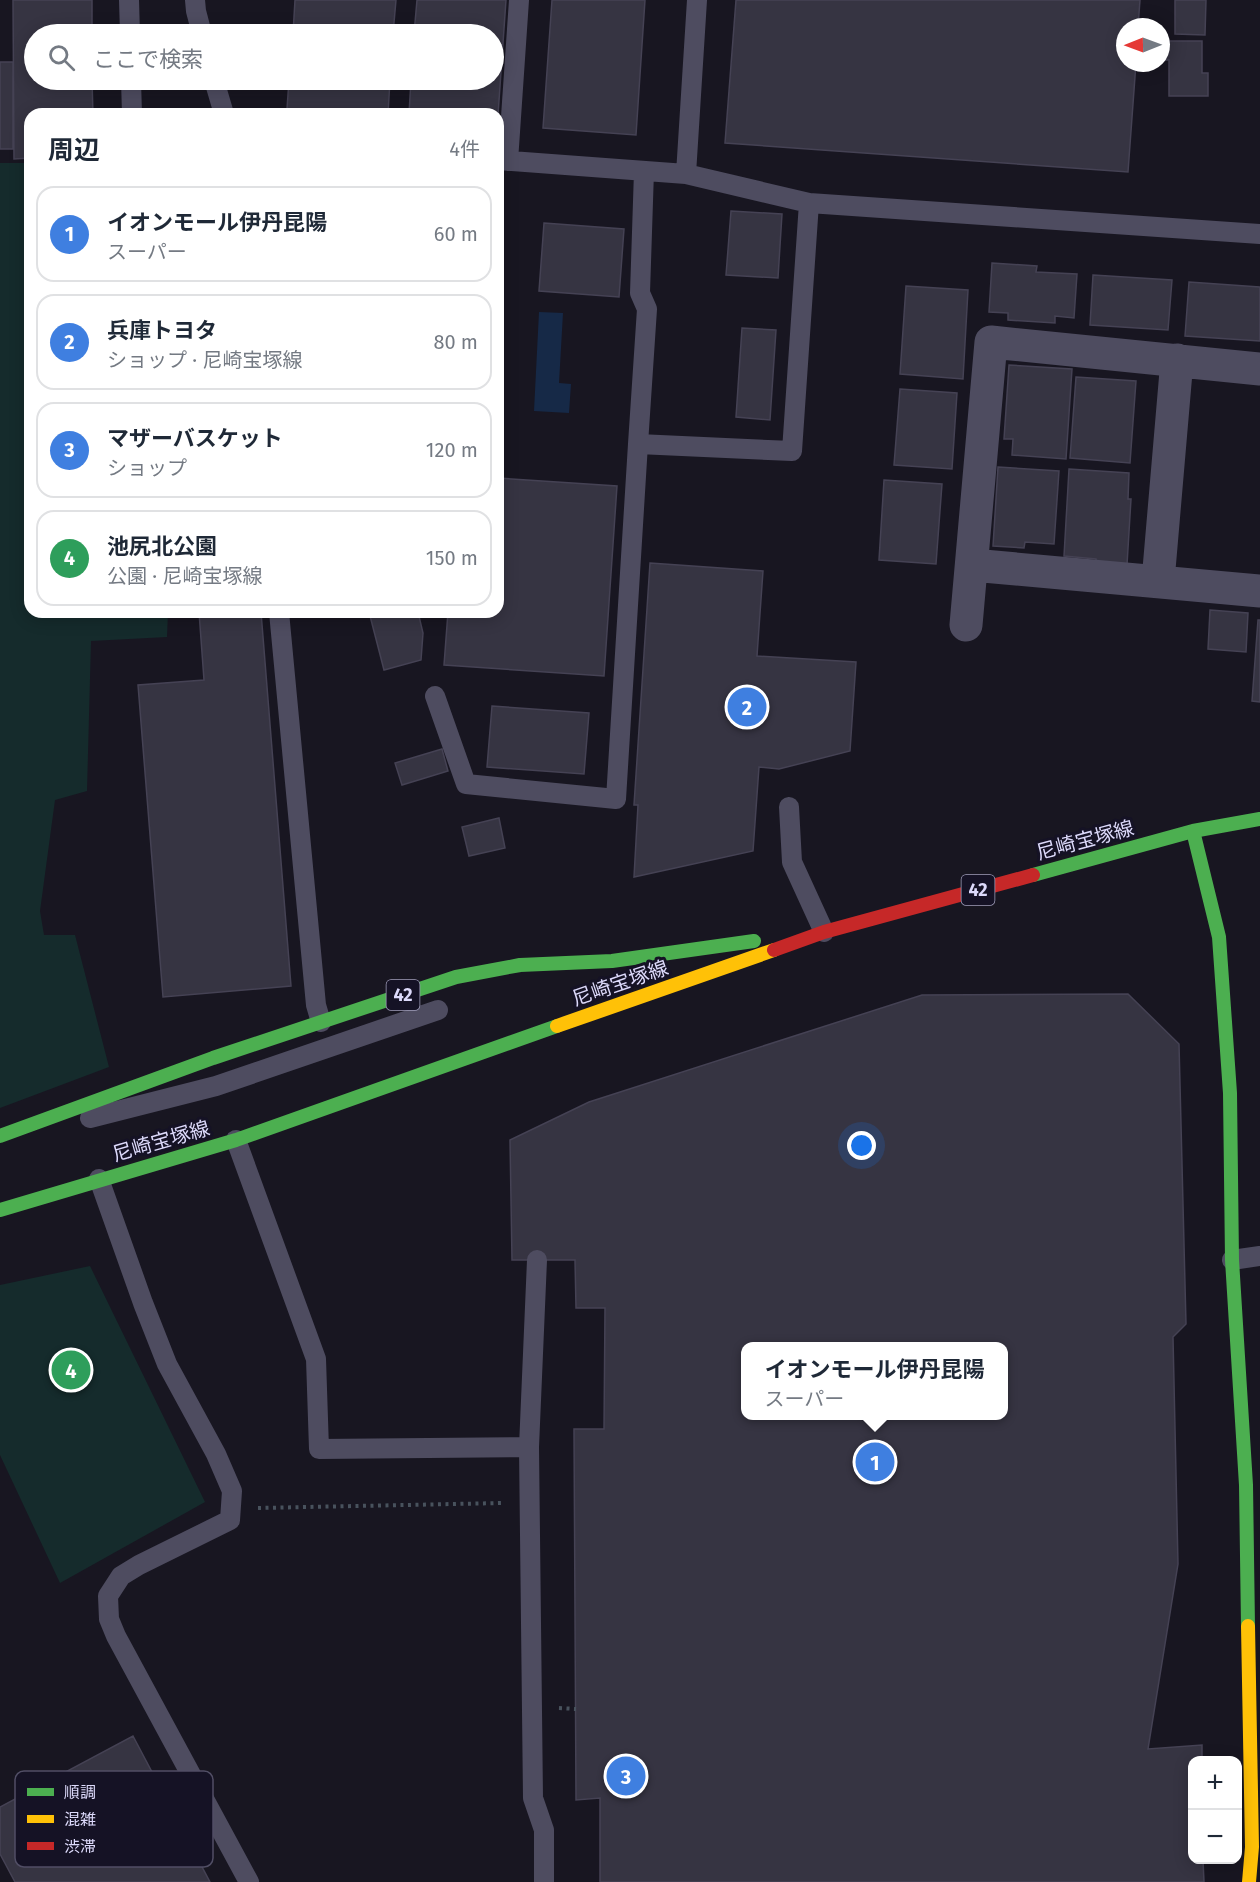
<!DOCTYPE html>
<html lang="ja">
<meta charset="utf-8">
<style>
:root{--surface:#fff;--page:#f2f2f3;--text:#1f2937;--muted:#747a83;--line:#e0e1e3;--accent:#2563eb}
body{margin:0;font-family:"Fira Sans","Noto Sans JP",sans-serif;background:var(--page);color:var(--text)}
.controls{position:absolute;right:18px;bottom:18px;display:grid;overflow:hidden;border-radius:12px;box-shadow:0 3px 15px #0003}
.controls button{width:54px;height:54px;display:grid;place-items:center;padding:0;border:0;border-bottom:2px solid var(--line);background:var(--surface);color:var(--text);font:30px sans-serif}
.compass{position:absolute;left:1116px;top:18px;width:54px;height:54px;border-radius:50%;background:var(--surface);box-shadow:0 3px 15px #0003;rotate:269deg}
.you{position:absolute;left:862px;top:1146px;width:21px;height:21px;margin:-15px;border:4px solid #fff;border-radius:50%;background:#1a73e8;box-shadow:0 0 0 9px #1a73e833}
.badge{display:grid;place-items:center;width:39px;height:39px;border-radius:50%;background:var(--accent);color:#fff;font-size:20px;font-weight:700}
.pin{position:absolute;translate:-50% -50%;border:3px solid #fff;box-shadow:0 2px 6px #0006}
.popup{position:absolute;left:741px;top:1342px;width:267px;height:78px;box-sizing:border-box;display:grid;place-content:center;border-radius:12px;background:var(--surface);filter:drop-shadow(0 2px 4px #0005);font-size:20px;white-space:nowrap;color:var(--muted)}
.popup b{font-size:22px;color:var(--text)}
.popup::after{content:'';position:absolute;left:50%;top:100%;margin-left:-12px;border:12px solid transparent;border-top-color:var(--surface)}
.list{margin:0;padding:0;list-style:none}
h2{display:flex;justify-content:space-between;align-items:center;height:78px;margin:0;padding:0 24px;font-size:26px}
h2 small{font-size:20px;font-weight:400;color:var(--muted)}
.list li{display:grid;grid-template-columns:39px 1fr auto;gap:18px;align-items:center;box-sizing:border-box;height:96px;margin:0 12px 12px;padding:0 12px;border:2px solid var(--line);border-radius:18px}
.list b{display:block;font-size:22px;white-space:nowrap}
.list p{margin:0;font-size:20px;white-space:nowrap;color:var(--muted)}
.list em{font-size:20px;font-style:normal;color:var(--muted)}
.icon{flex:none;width:33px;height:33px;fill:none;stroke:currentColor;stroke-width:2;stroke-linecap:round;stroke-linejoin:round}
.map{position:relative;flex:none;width:1260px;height:1882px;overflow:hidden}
.search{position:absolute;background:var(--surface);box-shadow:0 3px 15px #0003;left:24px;top:24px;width:480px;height:66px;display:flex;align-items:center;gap:15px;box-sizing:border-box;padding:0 21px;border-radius:33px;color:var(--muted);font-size:22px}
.panel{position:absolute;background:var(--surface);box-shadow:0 3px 15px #0003;left:24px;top:108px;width:480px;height:510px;border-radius:18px}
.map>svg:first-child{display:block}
.green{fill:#152b2c}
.water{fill:#162947}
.building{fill:#363442;stroke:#454254;stroke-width:1.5;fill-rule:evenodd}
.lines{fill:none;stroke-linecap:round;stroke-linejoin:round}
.path{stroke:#48525d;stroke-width:4;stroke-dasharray:3 4.5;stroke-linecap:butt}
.lane{stroke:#4e4c60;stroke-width:20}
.street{stroke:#4e4c60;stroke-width:33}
.fast{stroke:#4caf50;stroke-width:14}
.slow{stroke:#ffc107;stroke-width:14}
.jam{stroke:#c62828;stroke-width:14}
.labels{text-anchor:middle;stroke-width:6;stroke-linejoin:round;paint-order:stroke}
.shield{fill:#151225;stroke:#a19ebb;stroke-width:1.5}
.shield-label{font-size:18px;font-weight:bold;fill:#dddafb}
.street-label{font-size:20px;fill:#dddafb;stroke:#151225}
.key{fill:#151225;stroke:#514e65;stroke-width:1.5}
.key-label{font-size:16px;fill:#dddafb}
</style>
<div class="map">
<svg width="1260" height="1882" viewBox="0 0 1260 1882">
<rect width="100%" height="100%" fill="#181621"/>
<path class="green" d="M0,163H30V612H168L167,637L91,641L87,791L55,800L40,911L44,935H75L109,1067L0,1108Z
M90,1266L205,1502L60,1583L0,1455V1285Z"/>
<path class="water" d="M539,312L563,313L559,383L571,384L569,413L534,411Z"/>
<path class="building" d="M13,0H92V34H34V80H92L93,114H30V158L14,159Z
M295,0H396L393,34H293Z
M417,0H506L498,115L409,114L411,80H494V34H414Z
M552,0H645L636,135L543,128Z
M736,0H1140L1138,27H1125V63H1136L1128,172L725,143Z
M1175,0H1206L1205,35L1175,34Z
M1161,41H1202V73H1208V96H1169V60H1161Z
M0,62H13V149H0Z
M289,80H390L388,114H354L287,109Z
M731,211L782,214L778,278L726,275Z
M544,223L624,229L619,297L539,291Z
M992,263L1037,266L1036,272L1077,274L1074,318L1055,316V323L1008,320V313L989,312Z
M1093,275L1172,280L1168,330L1090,325Z
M1189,282L1260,287V341L1185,336Z
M906,286L968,290L963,379L900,374Z
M742,328L776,330L770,420L736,417Z
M1009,365L1072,369L1066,459L1012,455L1013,439H1004Z
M1076,377L1136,381L1130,463L1070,458Z
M900,389L957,393L952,469L894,465Z
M998,467L1059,471L1054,544L1025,542L1024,548L993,546Z
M1069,469L1129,473L1128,499H1131L1127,565L1096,562V559L1064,556Z
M498,478L617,486L604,676L444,665L448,612H498Z
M884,480L942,484L936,564L879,560Z
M650,563L763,571L757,656L856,662L850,751L779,769L759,767L753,851L634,877L638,805H634Z
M1210,610L1248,613L1246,652L1208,649Z
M199,612H261L291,986L163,997L138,685L204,680Z
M369,612H418L423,633L421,660L384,670Z
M1258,620H1260V702L1252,701Z
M492,706L589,713L584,774L487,767Z
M442,749L448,771L402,785L395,763Z
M499,818L505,848L469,856L462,827Z
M1128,994L1179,1044L1186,1324L1173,1337L1178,1564L1148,1749L1202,1745V1760H1192V1860H1203L1204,1882H600V1798L576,1800L574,1429H604L605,1308H576L575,1260H512L510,1140L589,1102L922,995ZM746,1346H1004V1416H746Z
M133,1736L210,1882H15L0,1854V1807Z"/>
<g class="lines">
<path class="path" d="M258,1508L503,1503
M559,1708L576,1709"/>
<path class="lane" d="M129,0L130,34
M195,0L196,11L202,34
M131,80L132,114
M214,80L224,114
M498,160L686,174L809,203L1260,234
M508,161L519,0
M686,174L697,0
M638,444L647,309L640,293L644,171
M279,612L316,1005L321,1022
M435,696L466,784L616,799L638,444L792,451L809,203
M789,807L792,862L824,932
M90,1118L216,1086L438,1010
M236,1140L316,1359L319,1449L529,1447
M99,1179L143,1303L167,1364L216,1454L232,1491L230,1520L139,1565L121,1576L108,1596L109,1619L116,1636L249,1882
M537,1260L529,1447L533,1798L544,1830V1882
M1232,1260L1260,1256"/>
<path class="street" d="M972,565L1260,591
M1158,581L1177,360
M966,625L991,342L1260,369"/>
<path class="fast" d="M1193,831L1219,937L1230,1093L1232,1260L1246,1485L1248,1626
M1033,875L1193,831L1260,819
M0,1136L213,1058L456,977L520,965L612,961L754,941
M0,1210L236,1140L557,1026"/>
<path class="slow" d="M557,1026L774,950
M1248,1626L1252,1847L1249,1882"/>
<path class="jam" d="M774,950L824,932L1033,875"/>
</g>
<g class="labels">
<g class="shield">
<rect x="961.5" y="875" width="33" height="30" rx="4.5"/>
<rect x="386.5" y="980" width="33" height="30" rx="4.5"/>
</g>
<g class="shield-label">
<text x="978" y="896">42</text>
<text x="403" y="1001">42</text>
</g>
<g class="street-label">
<text transform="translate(1085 840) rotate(-15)" y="7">尼崎宝塚線</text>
<text transform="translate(620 983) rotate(-19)" y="7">尼崎宝塚線</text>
<text transform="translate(161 1141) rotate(-16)" y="7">尼崎宝塚線</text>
</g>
</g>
<rect x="15" y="1771" width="198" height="96" rx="9" class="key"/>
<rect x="27" y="1788" width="27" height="8" fill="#4caf50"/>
<rect x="27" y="1815" width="27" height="8" fill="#ffc107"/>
<rect x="27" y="1842" width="27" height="8" fill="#c62828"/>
<g class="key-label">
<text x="64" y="1798">順調</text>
<text x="64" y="1825">混雑</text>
<text x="64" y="1852">渋滞</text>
</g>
</svg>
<div class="controls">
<button>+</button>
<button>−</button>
</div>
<svg class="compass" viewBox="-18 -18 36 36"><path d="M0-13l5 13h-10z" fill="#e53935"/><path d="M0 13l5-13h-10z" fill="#747a83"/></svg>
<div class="you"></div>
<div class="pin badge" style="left:875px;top:1462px;background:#3f7fe0">1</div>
<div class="popup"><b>イオンモール伊丹昆陽</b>スーパー</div>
<div class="pin badge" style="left:747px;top:707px;background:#3f7fe0">2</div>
<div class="pin badge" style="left:626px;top:1776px;background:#3f7fe0">3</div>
<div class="pin badge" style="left:71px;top:1370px;background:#2e9e5b">4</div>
<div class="search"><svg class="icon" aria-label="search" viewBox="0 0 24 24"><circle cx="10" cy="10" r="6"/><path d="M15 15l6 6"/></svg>ここで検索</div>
<section class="panel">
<h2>周辺<small>4件</small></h2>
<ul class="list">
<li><span class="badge" style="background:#3f7fe0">1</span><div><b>イオンモール伊丹昆陽</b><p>スーパー</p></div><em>60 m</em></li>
<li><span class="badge" style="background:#3f7fe0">2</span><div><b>兵庫トヨタ</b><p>ショップ · 尼崎宝塚線</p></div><em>80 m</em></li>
<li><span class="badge" style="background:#3f7fe0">3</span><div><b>マザーバスケット</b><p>ショップ</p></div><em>120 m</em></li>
<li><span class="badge" style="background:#2e9e5b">4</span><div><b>池尻北公園</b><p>公園 · 尼崎宝塚線</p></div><em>150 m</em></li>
</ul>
</section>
</div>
